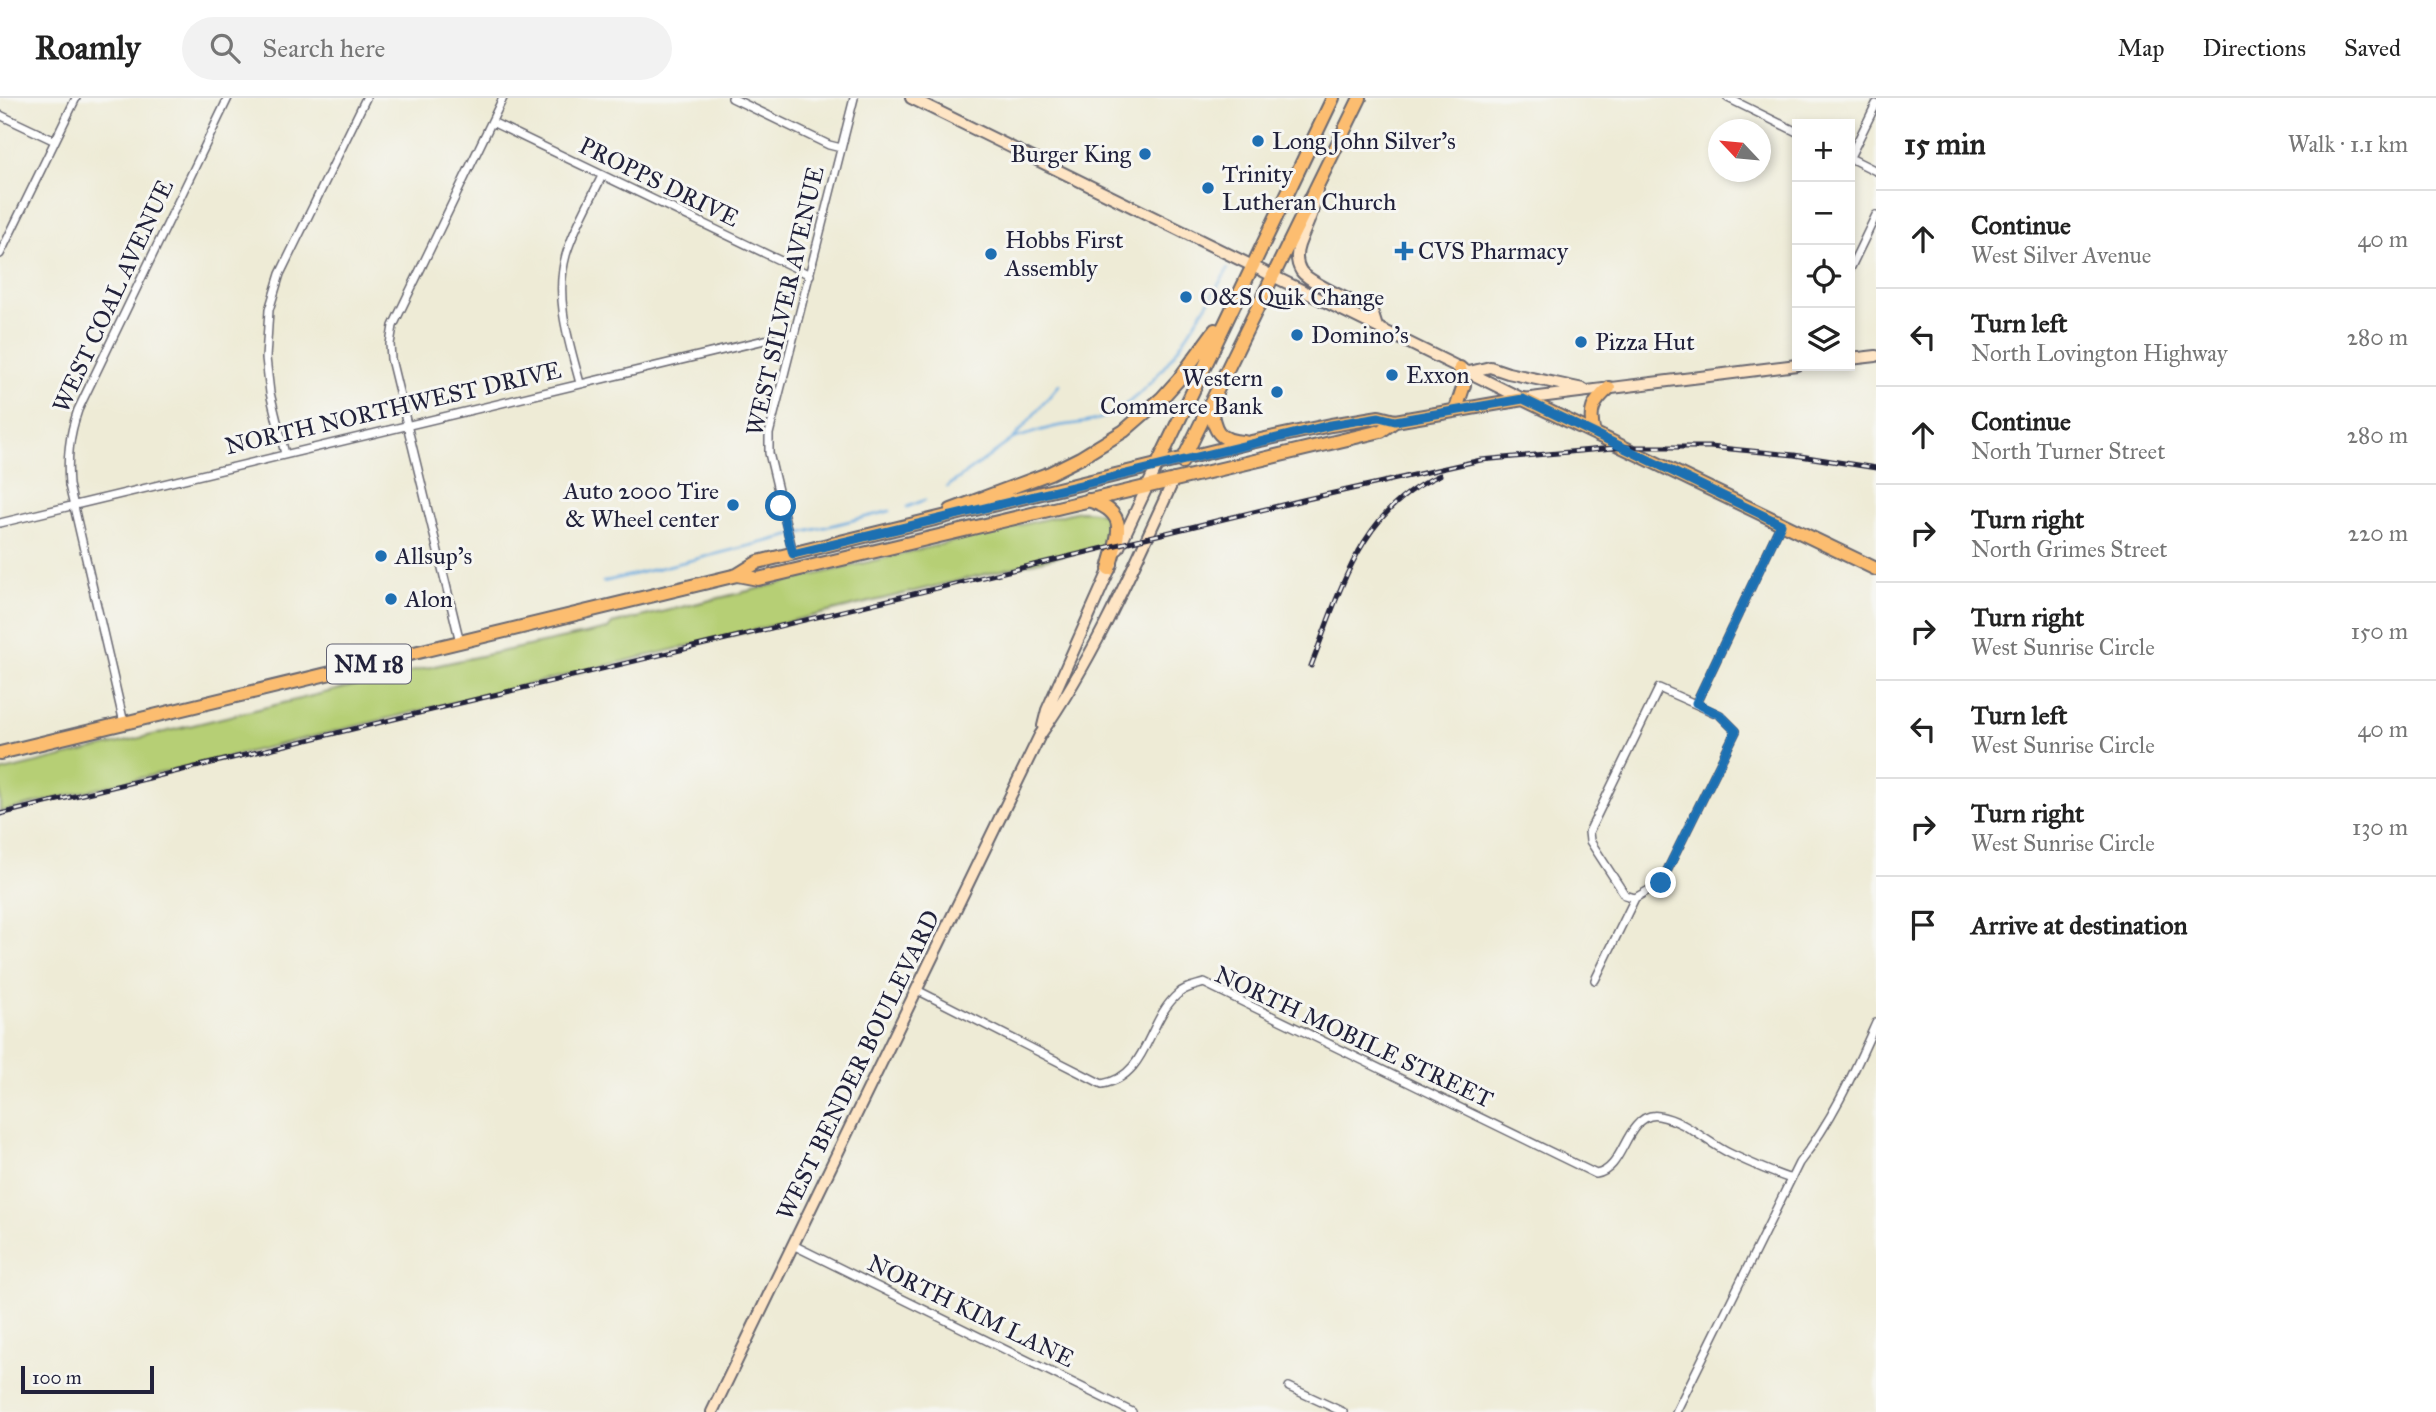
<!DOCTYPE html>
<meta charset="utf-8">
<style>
:root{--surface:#fff;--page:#f2f2f2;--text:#222;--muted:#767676;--line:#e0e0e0}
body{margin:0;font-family:"IM FELL Great Primer",serif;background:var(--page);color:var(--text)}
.controls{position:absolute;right:21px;top:21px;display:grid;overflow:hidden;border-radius:0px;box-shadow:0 4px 10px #0003}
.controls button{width:63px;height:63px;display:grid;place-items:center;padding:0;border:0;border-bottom:2px solid var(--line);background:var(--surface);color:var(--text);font:35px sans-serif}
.compass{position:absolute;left:1708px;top:21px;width:63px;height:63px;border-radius:50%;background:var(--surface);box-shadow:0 4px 10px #0003;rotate:296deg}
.scale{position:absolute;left:21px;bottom:18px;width:133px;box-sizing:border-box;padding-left:7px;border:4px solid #22223b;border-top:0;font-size:19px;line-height:24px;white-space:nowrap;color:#22223b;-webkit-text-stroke:5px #f6f6f2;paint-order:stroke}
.stop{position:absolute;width:21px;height:21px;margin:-16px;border:5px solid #1f6fb2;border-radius:50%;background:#fff}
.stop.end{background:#1f6fb2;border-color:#fff;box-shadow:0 2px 7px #0008}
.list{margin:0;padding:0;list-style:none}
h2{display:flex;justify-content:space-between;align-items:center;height:91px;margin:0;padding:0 28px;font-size:30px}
h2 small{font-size:23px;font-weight:400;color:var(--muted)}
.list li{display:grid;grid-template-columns:46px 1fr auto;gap:21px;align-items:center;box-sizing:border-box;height:98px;padding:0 28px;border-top:2px solid var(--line)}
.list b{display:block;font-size:26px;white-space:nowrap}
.list p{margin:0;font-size:23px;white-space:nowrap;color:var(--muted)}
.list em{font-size:23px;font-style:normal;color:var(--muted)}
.icon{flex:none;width:38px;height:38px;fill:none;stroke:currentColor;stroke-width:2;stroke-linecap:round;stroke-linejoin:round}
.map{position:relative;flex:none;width:1876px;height:1314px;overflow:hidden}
header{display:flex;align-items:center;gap:42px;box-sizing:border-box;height:98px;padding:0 35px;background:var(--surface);border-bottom:2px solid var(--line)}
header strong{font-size:33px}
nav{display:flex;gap:38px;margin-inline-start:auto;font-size:24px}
.search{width:490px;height:63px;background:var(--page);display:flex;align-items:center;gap:18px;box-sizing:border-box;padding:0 24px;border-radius:38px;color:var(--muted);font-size:26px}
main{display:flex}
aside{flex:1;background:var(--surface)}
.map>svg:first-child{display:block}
.green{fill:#b6cf74;stroke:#6c7858;stroke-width:2}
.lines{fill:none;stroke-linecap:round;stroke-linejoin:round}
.stream{stroke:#6cabdf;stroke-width:2.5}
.minor-casing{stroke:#696871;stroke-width:10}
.secondary-casing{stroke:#696871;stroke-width:14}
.primary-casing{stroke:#696871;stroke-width:16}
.minor{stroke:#fff;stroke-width:7}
.secondary{stroke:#fee5c5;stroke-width:10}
.primary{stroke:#fcbd6f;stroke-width:12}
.rail-casing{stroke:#22223b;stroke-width:5}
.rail{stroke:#f6f6f2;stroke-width:2.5;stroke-dasharray:8;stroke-linecap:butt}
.route{stroke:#1f6fb2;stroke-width:9}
.poi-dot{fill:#1f6fb2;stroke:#f6f6f2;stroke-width:2.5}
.labels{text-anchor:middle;stroke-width:6;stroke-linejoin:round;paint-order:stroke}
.shield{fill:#f6f6f2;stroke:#626272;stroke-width:2}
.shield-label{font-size:23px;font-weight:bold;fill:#22223b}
.poi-label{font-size:24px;fill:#22223b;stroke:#f6f6f2;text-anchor:start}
.street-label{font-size:24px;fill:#22223b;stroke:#f6f6f2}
</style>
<header>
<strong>Roamly</strong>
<div class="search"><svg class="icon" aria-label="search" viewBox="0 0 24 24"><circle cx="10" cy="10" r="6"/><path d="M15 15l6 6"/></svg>Search here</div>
<nav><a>Map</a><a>Directions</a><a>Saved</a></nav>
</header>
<main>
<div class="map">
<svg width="1876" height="1314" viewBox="0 0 1876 1314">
<rect width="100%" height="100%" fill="#f6f6f2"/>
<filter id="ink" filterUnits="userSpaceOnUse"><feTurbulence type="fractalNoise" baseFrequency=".0143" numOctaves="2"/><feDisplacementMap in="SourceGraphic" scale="14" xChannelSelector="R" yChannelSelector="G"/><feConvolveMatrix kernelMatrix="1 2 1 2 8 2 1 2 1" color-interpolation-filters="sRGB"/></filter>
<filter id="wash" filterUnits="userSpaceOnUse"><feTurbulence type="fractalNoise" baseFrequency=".00686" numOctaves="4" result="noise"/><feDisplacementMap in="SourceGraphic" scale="28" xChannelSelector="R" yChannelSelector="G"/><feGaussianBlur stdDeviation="1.57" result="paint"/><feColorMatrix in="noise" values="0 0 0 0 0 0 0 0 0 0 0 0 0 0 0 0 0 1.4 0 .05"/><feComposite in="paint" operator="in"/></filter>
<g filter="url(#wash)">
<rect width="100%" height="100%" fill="#eeebd6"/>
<path class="green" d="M1079,413C1098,413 1110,414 1116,434L1110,446L0,714V674L443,566L608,531L612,526Z"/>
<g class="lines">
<path class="stream" d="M1013,341C1027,337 1040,332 1054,329C1071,325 1092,326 1107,318C1161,291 1197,221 1228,171
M947,389L1013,341L1060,286
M907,409L925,402
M603,484L890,413"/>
</g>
</g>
<g filter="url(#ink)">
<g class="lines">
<defs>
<path id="minor" d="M732,0L829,47L841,50
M1728,0L1797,34
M0,17L55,43
M492,24L810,177
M1850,59L1876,6
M1850,60L1876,73
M0,156L76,0
M1850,171L1876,117
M580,285C569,244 554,200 566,157C574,130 590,103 602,78
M285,356L270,295L266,260L269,212L280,176L366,0
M0,425L794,235
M793,455L769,355V336L854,0
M460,544L391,261L390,246L393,228L503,0
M1696,605L1781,426
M124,625L69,387C67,360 69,338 78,312L228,0
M1595,882L1635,800L1661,785L1736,633L1720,617L1659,590L1589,734L1590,743L1625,797L1635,800
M917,892L1102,986C1148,979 1147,922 1178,896C1185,889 1195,888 1204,885L1596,1076C1618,1072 1622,1044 1636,1028C1642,1021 1649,1016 1659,1018C1686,1023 1706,1044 1731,1056C1750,1065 1770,1074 1791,1081
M793,1147L1132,1314
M1289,1289L1343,1314
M1676,1314L1799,1065C1834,1020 1853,976 1876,925"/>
<path id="secondary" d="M911,0L1523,301L1797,267
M1317,91C1315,113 1307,126 1299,147C1296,156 1296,165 1301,173C1309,185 1357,205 1372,213L1377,229
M1850,261L1876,258
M1469,274L1490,269L1508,275L1583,291
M1118,451L1157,368
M1043,628L1047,612L1112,466
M712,1314L1040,637C1095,558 1134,468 1174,381"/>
<path id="primary" d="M1210,306C1214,330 1216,343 1244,344
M1456,311L1464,287L1460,270
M1594,335C1588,313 1593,304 1609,290
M1182,364L1360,0
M1157,368L1333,0
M1088,402C1131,415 1118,436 1109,471
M951,412L1050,375L1080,360L1124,333L1162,300L1179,281L1215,232
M737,477L758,481L1381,333L1395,323L1523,301L1876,471
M0,655L737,477L758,464L1251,344L1331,327L1379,319L1395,323"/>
</defs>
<use href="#minor" class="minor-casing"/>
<use href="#secondary" class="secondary-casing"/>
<use href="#primary" class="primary-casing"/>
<use href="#minor" class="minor"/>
<use href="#secondary" class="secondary"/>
<use href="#primary" class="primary"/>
<defs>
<path id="rail" d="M1311,568C1340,494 1360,411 1440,377
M0,716L1307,401L1481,362L1625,349H1710L1794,357L1876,370"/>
</defs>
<use href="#rail" class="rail-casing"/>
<use href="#rail" class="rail"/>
</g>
</g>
<g class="lines" filter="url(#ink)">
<path class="route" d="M781,408L793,456L1331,327L1379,319L1395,323L1523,301L1781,426L1696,605L1720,617L1736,633L1661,785"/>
</g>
<g class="poi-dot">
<circle cx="1258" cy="43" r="7"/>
<circle cx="1145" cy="56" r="7"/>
<circle cx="1208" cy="90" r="7"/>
<path d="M1400.5 142.5h7v7h7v7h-7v7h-7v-7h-7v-7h7z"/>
<circle cx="991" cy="156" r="7"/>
<circle cx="1186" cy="199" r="7"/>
<circle cx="1297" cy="237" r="7"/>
<circle cx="1581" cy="244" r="7"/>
<circle cx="1392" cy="277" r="7"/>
<circle cx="1277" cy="294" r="7"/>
<circle cx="733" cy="407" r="7"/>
<circle cx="381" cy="458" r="7"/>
<circle cx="391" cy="501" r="7"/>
</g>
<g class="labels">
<rect class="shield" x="327" y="546.5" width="84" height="39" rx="5"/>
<g class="shield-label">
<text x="369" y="574">NM 18</text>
</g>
<g class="poi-label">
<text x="1272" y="51">Long John Silver's</text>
<text x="1131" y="64" text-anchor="end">Burger King</text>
<text x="1222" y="84">Trinity<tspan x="1222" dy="28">Lutheran Church</tspan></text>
<text x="1005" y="150">Hobbs First<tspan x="1005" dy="28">Assembly</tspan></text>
<text x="1418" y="161">CVS Pharmacy</text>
<text x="1200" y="207">O&amp;S Quik Change</text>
<text x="1311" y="245">Domino's</text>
<text x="1595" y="252">Pizza Hut</text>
<text x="1406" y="285">Exxon</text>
<text x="1263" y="288" text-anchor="end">Western<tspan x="1263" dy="28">Commerce Bank</tspan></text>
<text x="719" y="401" text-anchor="end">Auto 2000 Tire<tspan x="719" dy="28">&amp; Wheel center</tspan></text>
<text x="395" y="466">Allsup's</text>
<text x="405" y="509">Alon</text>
</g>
<g class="street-label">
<text transform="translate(659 84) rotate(26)" y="8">PROPPS DRIVE</text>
<text transform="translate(113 198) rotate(-65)" y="8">WEST COAL AVENUE</text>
<text transform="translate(785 203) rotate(-77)" y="8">WEST SILVER AVENUE</text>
<text transform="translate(393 310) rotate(-13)" y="8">NORTH NORTHWEST DRIVE</text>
<text transform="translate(1354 939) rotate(25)" y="8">NORTH MOBILE STREET</text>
<text transform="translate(858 967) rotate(-64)" y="8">WEST BENDER BOULEVARD</text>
<text transform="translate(971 1213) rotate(26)" y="8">NORTH KIM LANE</text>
</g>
</g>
</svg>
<div class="controls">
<button>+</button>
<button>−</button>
<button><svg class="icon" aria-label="locate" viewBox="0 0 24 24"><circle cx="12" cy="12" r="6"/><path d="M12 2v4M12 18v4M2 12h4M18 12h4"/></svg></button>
<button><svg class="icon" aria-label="layers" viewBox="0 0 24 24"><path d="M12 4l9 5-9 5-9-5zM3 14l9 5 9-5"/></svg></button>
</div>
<svg class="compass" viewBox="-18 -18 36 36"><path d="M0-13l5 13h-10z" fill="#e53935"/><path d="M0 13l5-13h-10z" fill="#767676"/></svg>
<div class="scale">100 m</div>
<div class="stop" style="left:781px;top:408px"></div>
<div class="stop end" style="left:1661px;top:785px"></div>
</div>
<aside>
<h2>15 min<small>Walk · 1.1 km</small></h2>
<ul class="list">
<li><svg class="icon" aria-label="ahead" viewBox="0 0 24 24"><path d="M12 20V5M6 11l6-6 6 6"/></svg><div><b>Continue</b><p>West Silver Avenue</p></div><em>40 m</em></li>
<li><svg class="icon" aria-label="left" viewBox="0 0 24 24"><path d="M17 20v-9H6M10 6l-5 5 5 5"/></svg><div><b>Turn left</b><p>North Lovington Highway</p></div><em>280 m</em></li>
<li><svg class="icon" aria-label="ahead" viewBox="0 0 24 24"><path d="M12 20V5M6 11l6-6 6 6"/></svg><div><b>Continue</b><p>North Turner Street</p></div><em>280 m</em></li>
<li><svg class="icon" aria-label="right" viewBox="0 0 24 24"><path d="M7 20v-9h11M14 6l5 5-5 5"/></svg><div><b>Turn right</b><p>North Grimes Street</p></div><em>220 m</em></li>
<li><svg class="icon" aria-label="right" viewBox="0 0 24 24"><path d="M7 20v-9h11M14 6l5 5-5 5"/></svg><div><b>Turn right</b><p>West Sunrise Circle</p></div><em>150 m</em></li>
<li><svg class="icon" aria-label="left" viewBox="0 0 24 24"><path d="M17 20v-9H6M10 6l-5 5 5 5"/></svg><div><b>Turn left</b><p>West Sunrise Circle</p></div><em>40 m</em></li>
<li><svg class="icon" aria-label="right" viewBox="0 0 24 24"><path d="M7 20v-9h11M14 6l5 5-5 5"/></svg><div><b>Turn right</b><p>West Sunrise Circle</p></div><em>130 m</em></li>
<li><svg class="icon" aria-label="arrive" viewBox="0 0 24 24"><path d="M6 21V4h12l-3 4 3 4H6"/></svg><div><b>Arrive at destination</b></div></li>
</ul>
</aside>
</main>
